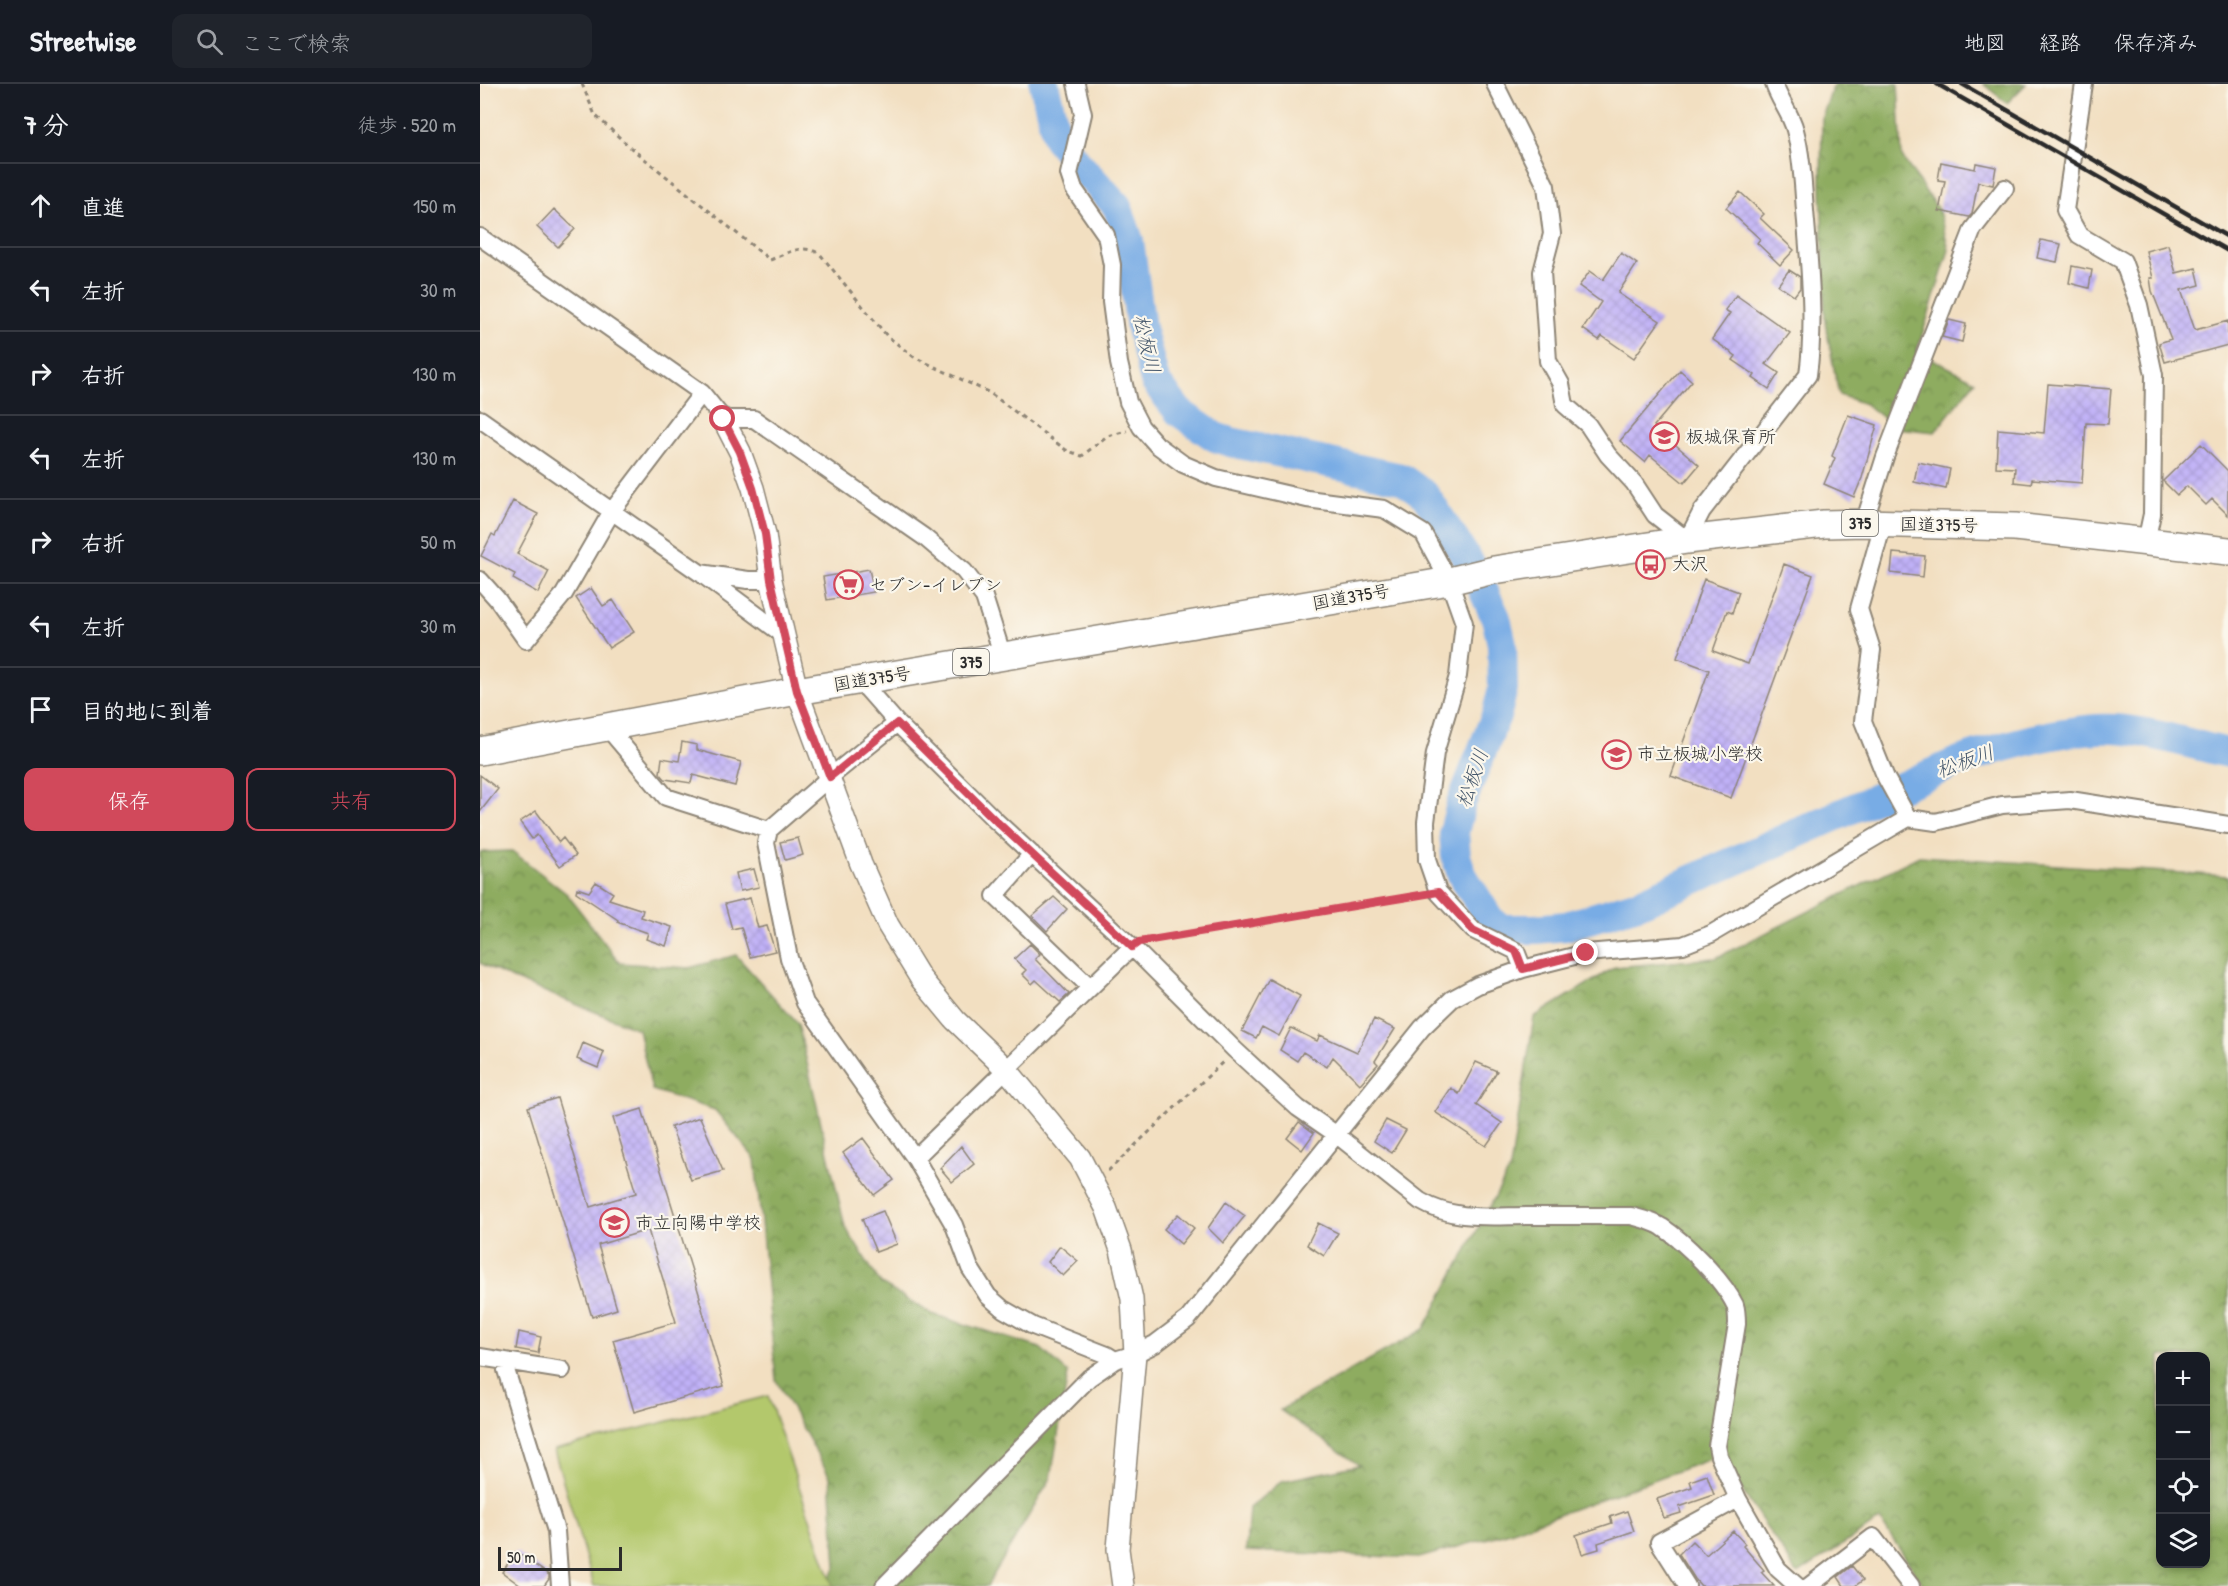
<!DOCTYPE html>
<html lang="ja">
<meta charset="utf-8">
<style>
:root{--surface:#171b24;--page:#20242c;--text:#f1f3f6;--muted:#9ea1a6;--line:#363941;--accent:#d1495b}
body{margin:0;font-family:"Patrick Hand","Klee One",sans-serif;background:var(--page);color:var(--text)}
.controls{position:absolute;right:18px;bottom:18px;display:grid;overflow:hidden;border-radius:12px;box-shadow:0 3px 9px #0003}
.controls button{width:54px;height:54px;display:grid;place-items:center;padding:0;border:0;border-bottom:2px solid var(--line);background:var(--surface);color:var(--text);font:30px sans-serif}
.scale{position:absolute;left:18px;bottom:15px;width:124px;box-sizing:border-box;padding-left:6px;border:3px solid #2b2b2b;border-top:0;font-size:16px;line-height:21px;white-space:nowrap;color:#2b2b2b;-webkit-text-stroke:4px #fbf7ec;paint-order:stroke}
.stop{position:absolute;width:18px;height:18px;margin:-14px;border:4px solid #d1495b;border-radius:50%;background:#fff}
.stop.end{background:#d1495b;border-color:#fff;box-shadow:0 2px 6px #0008}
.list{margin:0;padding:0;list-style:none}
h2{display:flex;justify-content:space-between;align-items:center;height:78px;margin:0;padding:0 24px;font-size:26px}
h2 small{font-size:20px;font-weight:400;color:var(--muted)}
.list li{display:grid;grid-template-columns:39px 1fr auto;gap:18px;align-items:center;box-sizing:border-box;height:84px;padding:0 24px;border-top:2px solid var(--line)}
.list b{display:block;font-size:22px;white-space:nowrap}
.list em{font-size:20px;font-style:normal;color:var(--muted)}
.actions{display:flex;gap:12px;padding:18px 24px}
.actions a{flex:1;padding:14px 0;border:2px solid var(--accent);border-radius:12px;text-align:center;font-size:21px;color:var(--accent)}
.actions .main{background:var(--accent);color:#fff}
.icon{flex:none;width:33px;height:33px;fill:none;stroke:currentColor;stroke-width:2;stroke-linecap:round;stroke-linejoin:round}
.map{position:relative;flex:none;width:1748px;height:1502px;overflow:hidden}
header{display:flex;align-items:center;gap:36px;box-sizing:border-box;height:84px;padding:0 30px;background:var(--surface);border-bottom:2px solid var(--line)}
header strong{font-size:28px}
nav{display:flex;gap:33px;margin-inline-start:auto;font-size:21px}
.search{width:420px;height:54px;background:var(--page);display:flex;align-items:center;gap:15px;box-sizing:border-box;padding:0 21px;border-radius:12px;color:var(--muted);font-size:22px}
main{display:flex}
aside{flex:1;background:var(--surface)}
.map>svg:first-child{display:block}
.forest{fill:url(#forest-crowns);stroke:#5c6c46;stroke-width:1.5;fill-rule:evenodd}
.pitch{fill:#b3c86c;stroke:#6f7a4c;stroke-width:1.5}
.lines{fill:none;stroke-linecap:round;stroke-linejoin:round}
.river{stroke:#78ace5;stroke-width:30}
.building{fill:url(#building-cross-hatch)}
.minor-casing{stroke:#8e8576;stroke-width:20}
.tertiary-casing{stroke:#8e8576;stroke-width:24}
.trunk-casing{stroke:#8e8576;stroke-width:30}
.path{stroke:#8e8576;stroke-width:3;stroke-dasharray:4.5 4.5;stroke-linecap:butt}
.minor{stroke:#fff;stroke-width:16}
.tertiary{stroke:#fff;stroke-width:21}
.trunk{stroke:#fff;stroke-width:27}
.rail{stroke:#2b2b2b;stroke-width:4.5}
.route{stroke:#d1495b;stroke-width:8}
.labels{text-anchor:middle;stroke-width:4.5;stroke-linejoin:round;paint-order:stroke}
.shield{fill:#fbf7ec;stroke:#696865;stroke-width:1.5}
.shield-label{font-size:16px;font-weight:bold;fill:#2b2b2b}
.poi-label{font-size:18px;fill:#2b2b2b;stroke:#fbf7ec;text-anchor:start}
.street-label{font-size:18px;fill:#2b2b2b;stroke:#fbf7ec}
.water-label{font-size:20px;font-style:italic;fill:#46586c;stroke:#fbf7ec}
</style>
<header>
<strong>Streetwise</strong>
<div class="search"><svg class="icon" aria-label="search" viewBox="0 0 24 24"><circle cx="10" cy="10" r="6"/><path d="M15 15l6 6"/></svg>ここで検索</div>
<nav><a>地図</a><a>経路</a><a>保存済み</a></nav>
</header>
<main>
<aside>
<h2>7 分<small>徒歩 · 520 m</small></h2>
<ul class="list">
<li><svg class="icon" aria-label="ahead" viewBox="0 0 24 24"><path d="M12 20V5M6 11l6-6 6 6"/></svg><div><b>直進</b></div><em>150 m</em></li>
<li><svg class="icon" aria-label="left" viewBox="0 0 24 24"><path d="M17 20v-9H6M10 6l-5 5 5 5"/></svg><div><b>左折</b></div><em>30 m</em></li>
<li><svg class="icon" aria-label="right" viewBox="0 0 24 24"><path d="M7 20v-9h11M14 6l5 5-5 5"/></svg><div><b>右折</b></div><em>130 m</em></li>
<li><svg class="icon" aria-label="left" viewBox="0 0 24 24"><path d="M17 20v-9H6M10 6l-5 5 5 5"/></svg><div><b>左折</b></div><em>130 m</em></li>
<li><svg class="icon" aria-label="right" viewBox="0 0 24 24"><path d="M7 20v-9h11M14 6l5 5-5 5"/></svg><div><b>右折</b></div><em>50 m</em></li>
<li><svg class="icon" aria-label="left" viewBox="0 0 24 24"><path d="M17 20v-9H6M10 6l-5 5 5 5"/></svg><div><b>左折</b></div><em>30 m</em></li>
<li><svg class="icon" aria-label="arrive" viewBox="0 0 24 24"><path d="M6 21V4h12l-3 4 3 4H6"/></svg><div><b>目的地に到着</b></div></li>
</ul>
<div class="actions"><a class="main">保存</a><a>共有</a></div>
</aside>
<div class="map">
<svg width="1748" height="1502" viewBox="0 0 1748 1502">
<defs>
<pattern id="forest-crowns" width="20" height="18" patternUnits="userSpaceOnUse" patternTransform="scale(1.5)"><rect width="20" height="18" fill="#8eac60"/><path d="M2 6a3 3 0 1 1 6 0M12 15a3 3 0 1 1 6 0" fill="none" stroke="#748c4f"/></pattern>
<pattern id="building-cross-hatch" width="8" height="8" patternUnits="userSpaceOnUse" patternTransform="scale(1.5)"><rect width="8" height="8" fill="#c0b1f7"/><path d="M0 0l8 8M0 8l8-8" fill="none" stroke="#a598d4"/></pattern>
</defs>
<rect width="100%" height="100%" fill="#fbf7ec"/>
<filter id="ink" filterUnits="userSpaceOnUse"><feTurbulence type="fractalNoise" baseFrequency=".0167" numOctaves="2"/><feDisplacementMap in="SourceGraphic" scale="12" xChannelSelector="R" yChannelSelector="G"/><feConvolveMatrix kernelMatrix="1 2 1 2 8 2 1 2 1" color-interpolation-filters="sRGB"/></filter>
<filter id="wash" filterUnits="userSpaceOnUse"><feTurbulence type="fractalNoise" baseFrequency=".008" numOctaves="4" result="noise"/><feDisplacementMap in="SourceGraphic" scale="24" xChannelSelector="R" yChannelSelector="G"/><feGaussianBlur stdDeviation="1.35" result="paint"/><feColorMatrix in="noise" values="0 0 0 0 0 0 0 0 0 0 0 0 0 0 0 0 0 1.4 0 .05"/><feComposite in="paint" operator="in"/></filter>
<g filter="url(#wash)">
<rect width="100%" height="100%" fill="#f2dfc1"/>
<path class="forest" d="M1354,0H1418L1422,73L1459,127L1469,166L1437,267L1495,297L1455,348L1416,344L1385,320L1359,311L1345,238L1341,101L1342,33Z
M1503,0H1546L1527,19Z
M32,767L87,810L140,879L209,884L256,871L318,940L365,1143L401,1200L452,1230L560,1264L588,1289L571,1394L507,1502H345L356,1482L350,1393L296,1296L275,1075L235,1026L172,1006L158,945L33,895L0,879V768Z
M1439,772L1748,792V1502H1444L1400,1436L1318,1490L1239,1372L1030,1448L939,1474L766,1467L769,1424L802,1397L879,1381L800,1326L944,1245L1030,1085L1054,933L1135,883L1236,874ZM1680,1272H1726V1480H1680Z"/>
<path class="pitch" d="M288,1312L353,1502H114L74,1366Z"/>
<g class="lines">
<path class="river" d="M564,0L577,54L598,80L637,122L649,157L661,244L675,297L699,328L735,353L750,358L921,394L945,411L994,486L1016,534L1022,560L1023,604L1017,629L981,720L974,748L976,772L982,791L1010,836L1022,845H1056L1086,842L1158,820L1477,678C1520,663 1572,648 1617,645C1660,643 1706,659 1748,669"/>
</g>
<g id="blocks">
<path class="building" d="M1461,78L1495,85L1496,79L1516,83L1513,101L1498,98L1492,130L1489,133L1459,127L1465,97L1458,96Z
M1260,108L1284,130L1280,134L1314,166L1300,181L1277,159L1280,155L1246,124Z
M74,125L95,145L78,163L57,143Z
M1561,156L1581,160L1577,178L1557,174Z
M1688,161L1696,189L1716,184L1720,201L1701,206L1715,246L1748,237V261L1685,278L1679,259L1691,255L1672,207L1670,194H1673L1666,167Z
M1141,169L1157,180L1138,209L1180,237L1154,274L1122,252L1119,256L1103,245L1121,218L1099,202L1110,187L1123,196Z
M1592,182L1612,186L1609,204L1589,199Z
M1309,186L1320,193V204L1314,212L1298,201Z
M1256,211L1310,249L1286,280L1299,289L1289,305L1273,294L1275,291L1253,276L1256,272L1232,255L1250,229L1245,226Z
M1469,236L1486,240L1482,258L1462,253Z
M1200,286L1212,297L1174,342L1219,381L1204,399L1170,371L1165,378L1140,357Z
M1568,300L1631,305L1628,340L1606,339L1602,399L1552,395L1551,400L1534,398L1535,384L1516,383L1518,345L1564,349Z
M1368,331L1397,341L1382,394L1374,413L1344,400L1355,374L1352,372Z
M1721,360L1748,387V431L1732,415L1726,421L1707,402L1697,411L1683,397Z
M1438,378L1470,385L1466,405L1434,398Z
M33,417L58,430L37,470L69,487L58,509L33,495L35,490L1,472L12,450L15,452Z
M1413,469L1445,472L1443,493L1411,489Z
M1304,480L1333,491L1251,714L1191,692L1229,586L1197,574L1224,495L1259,508L1252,529L1247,527L1233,567L1268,580Z
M389,485L394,508L347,516L343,493Z
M111,504L123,522L133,516L154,548L129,564L96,514Z
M202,658L217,661V666L261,678L255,702L213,691L211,699L185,695L180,689L182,674L199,677Z
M0,691L18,705L0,728Z
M56,727L79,758L83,754L96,771L80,782L57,751L52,755L40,738Z
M318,754L323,771L305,776L300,758Z
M274,785L279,803L260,807L256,789Z
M116,798L133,809L129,815L163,826L161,833L192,843L186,862L166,855L168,849L137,838L138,836L96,808L97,804L109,808Z
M574,813L587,825L567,847L552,832Z
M270,814L278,844L287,842L295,867L270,873L261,843L252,845L245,820Z
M550,860L560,870L555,875L589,910L580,918L556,896L552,900L542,890L546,886L534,875Z
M789,895L820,912L799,952L782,943L776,954L762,947Z
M894,935L915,945L895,977L898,980L880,1000L853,973L847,983L823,968L817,977L800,966L811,944L837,957L840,951L877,968Z
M103,959L124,968L118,984L97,975Z
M996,978L1017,987L996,1021L1022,1039L1006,1062L955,1028L971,1004L979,1010Z
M77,1014L110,1123L156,1109L133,1034L162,1025L220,1213L219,1214L244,1302L154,1328L133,1256L196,1238L168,1146L118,1161L137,1225L112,1233L48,1023Z
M220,1033L243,1087L211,1096L191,1043Z
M906,1036L926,1046L912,1069L894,1057Z
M819,1038L834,1049L822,1066L807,1054Z
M383,1054L414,1096L394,1111L363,1069Z
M481,1062L494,1080L472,1098L460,1084Z
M746,1118L765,1132L743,1159L728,1144Z
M403,1127L417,1160L396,1168L382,1135Z
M698,1130L714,1144L701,1160L684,1145Z
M838,1139L858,1149L844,1172L827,1161Z
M580,1162L598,1177L583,1192L568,1178Z
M39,1248L61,1253L58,1269L36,1265Z
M1227,1391L1234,1411L1199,1423L1201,1429L1184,1434L1177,1415L1212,1403L1210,1397Z
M1147,1427L1154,1447L1118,1459L1119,1465L1102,1470L1096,1451L1132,1439L1130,1433Z
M1253,1447L1265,1460L1263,1462L1284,1486L1281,1488L1294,1502H1221L1215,1495L1199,1470L1212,1457L1226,1471Z
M36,1468L69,1491V1495L64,1502H41L22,1488Z
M1372,1482L1383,1496L1375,1502H1364L1358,1493Z"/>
</g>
</g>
<g filter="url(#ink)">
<use href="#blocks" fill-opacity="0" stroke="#8e8576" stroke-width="1.5"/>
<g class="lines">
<defs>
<path id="minor" d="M596,0L603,30L589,90L594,105L626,151L632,181L631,218L639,279L648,318L661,343L677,361L703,380L736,394L827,415L904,425L943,449L969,497L984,539L978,592L955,669L946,738L947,776L958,808L993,846L1036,867L1043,885
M1015,0L1066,102L1072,150L1062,188L1068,277L1081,300L1085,321L1108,341L1128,371L1154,399L1175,431L1207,456L1222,427L1328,291C1335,239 1330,189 1326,138C1323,108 1323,76 1315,46C1311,30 1299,16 1294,0
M1604,0L1585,126L1599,151L1643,177L1659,221L1674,291L1672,430L1666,458
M0,153L222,309L243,335H274L444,453L484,487L504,513L523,573
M0,335L220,489L268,496H291
M1384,439L1405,373L1493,145L1525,104
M1403,440L1379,525L1392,566L1383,637L1406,694L1428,734
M223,491L305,552
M0,496L17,515L46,556L84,510L132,427L222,309
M380,597L417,639L516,737L652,863L755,966L818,1024L857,1051L940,1117C974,1137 1010,1132 1048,1132C1083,1132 1117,1132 1151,1132C1162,1135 1172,1137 1182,1143C1205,1158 1243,1196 1255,1221C1257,1227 1257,1234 1257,1240L1237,1362L1239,1372L1258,1415L1298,1485L1317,1502
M417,639L350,693L289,746L286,759L309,874L325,919L435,1074L474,1141L490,1184L508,1212L523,1225L553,1242L627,1271L635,1276
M127,643L186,713L289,746
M552,770L515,812L610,903
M435,1074L652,863
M0,1273L82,1286
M26,1277V1286L76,1447L80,1502
M404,1502L609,1294L635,1276L655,1270L675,1260L708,1235L942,944L972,915L998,901L1043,885L1106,869L1203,861L1231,850L1428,734L1456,738L1522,721L1590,716L1748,741
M1207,1502L1179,1458L1258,1415
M1329,1502L1393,1453L1431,1502"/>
<path id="tertiary" d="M243,335L260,368L273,404L285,450L291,496L317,607L381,780L408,841L441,895L475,936L526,985L600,1074L626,1124L641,1166L652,1215L655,1270L638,1465L643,1502"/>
<path id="trunk" d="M0,667L317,607L969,497L1014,486L1207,456L1344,440L1384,439L1535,443L1748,467"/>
</defs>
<use href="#minor" class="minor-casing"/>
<use href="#tertiary" class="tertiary-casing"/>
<use href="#trunk" class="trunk-casing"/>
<path class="path" d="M102,0L115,31L151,64L290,176C308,169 322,159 340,170L407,252L434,273L510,309L586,366L602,372L627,352L647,347
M667,856L942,811
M628,1087L745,976"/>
<use href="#minor" class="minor"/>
<use href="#tertiary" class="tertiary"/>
<use href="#trunk" class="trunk"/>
<path class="rail" d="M1457,0L1748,167
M1482,0L1748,153"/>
</g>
</g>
<g class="lines" filter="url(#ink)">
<path class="route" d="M243,335L260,368L273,404L285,450L291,496L317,607L350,693L417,639L516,737L652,863L659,858L958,808L993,846L1036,867L1043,885L1106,869"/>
</g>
<defs>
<symbol id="school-ring" viewBox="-11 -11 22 22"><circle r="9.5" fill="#fbf7ec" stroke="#d1495b" stroke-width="1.5"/><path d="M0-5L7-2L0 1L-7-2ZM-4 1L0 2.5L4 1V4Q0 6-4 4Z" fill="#d1495b"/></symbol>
<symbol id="bus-ring" viewBox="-11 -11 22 22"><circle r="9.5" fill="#fbf7ec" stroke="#d1495b" stroke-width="1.5"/><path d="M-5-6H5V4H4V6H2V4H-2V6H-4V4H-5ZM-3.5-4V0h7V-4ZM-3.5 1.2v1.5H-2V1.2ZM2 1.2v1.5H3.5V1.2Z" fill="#d1495b"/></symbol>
<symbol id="supermarket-ring" viewBox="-11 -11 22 22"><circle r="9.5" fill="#fbf7ec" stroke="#d1495b" stroke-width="1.5"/><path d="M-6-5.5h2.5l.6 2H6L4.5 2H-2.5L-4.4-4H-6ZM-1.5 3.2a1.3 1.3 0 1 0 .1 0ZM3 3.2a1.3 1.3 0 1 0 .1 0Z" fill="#d1495b"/></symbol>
</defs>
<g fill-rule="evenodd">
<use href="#school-ring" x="1168" y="336" width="33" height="33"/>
<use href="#bus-ring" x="1154" y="464" width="33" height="33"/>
<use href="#supermarket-ring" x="352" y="484" width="33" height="33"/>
<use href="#school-ring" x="1120" y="654" width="33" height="33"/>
<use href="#school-ring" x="118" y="1122" width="33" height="33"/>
</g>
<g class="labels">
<g class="shield">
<rect x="1362" y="426" width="36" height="26" rx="4.5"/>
<rect x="473" y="565" width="36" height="26" rx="4.5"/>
</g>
<g class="shield-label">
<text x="1380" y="445">375</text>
<text x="491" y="584">375</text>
</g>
<g class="poi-label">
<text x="1206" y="359">板城保育所</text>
<text x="1192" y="486">大沢</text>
<text x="389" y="507">セブン-イレブン</text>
<text x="1157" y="676">市立板城小学校</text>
<text x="155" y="1145">市立向陽中学校</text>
</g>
<g class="street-label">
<text transform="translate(1459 441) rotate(1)" y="6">国道375号</text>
<text transform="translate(871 513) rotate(-10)" y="6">国道375号</text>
<text transform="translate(392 595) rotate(-9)" y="6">国道375号</text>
</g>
<g class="water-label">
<text transform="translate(667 260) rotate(77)" y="7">松板川</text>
<text transform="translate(1485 677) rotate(-20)" y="7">松板川</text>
<text transform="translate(992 694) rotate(-71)" y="7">松板川</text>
</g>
</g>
</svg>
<div class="controls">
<button>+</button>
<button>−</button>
<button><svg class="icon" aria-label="locate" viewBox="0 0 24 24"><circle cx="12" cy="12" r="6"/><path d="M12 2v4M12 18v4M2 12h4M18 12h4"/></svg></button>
<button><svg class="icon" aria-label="layers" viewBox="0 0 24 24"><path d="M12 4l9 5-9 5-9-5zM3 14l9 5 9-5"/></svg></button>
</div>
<div class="scale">50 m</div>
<div class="stop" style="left:243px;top:335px"></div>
<div class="stop end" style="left:1106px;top:869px"></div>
</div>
</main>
